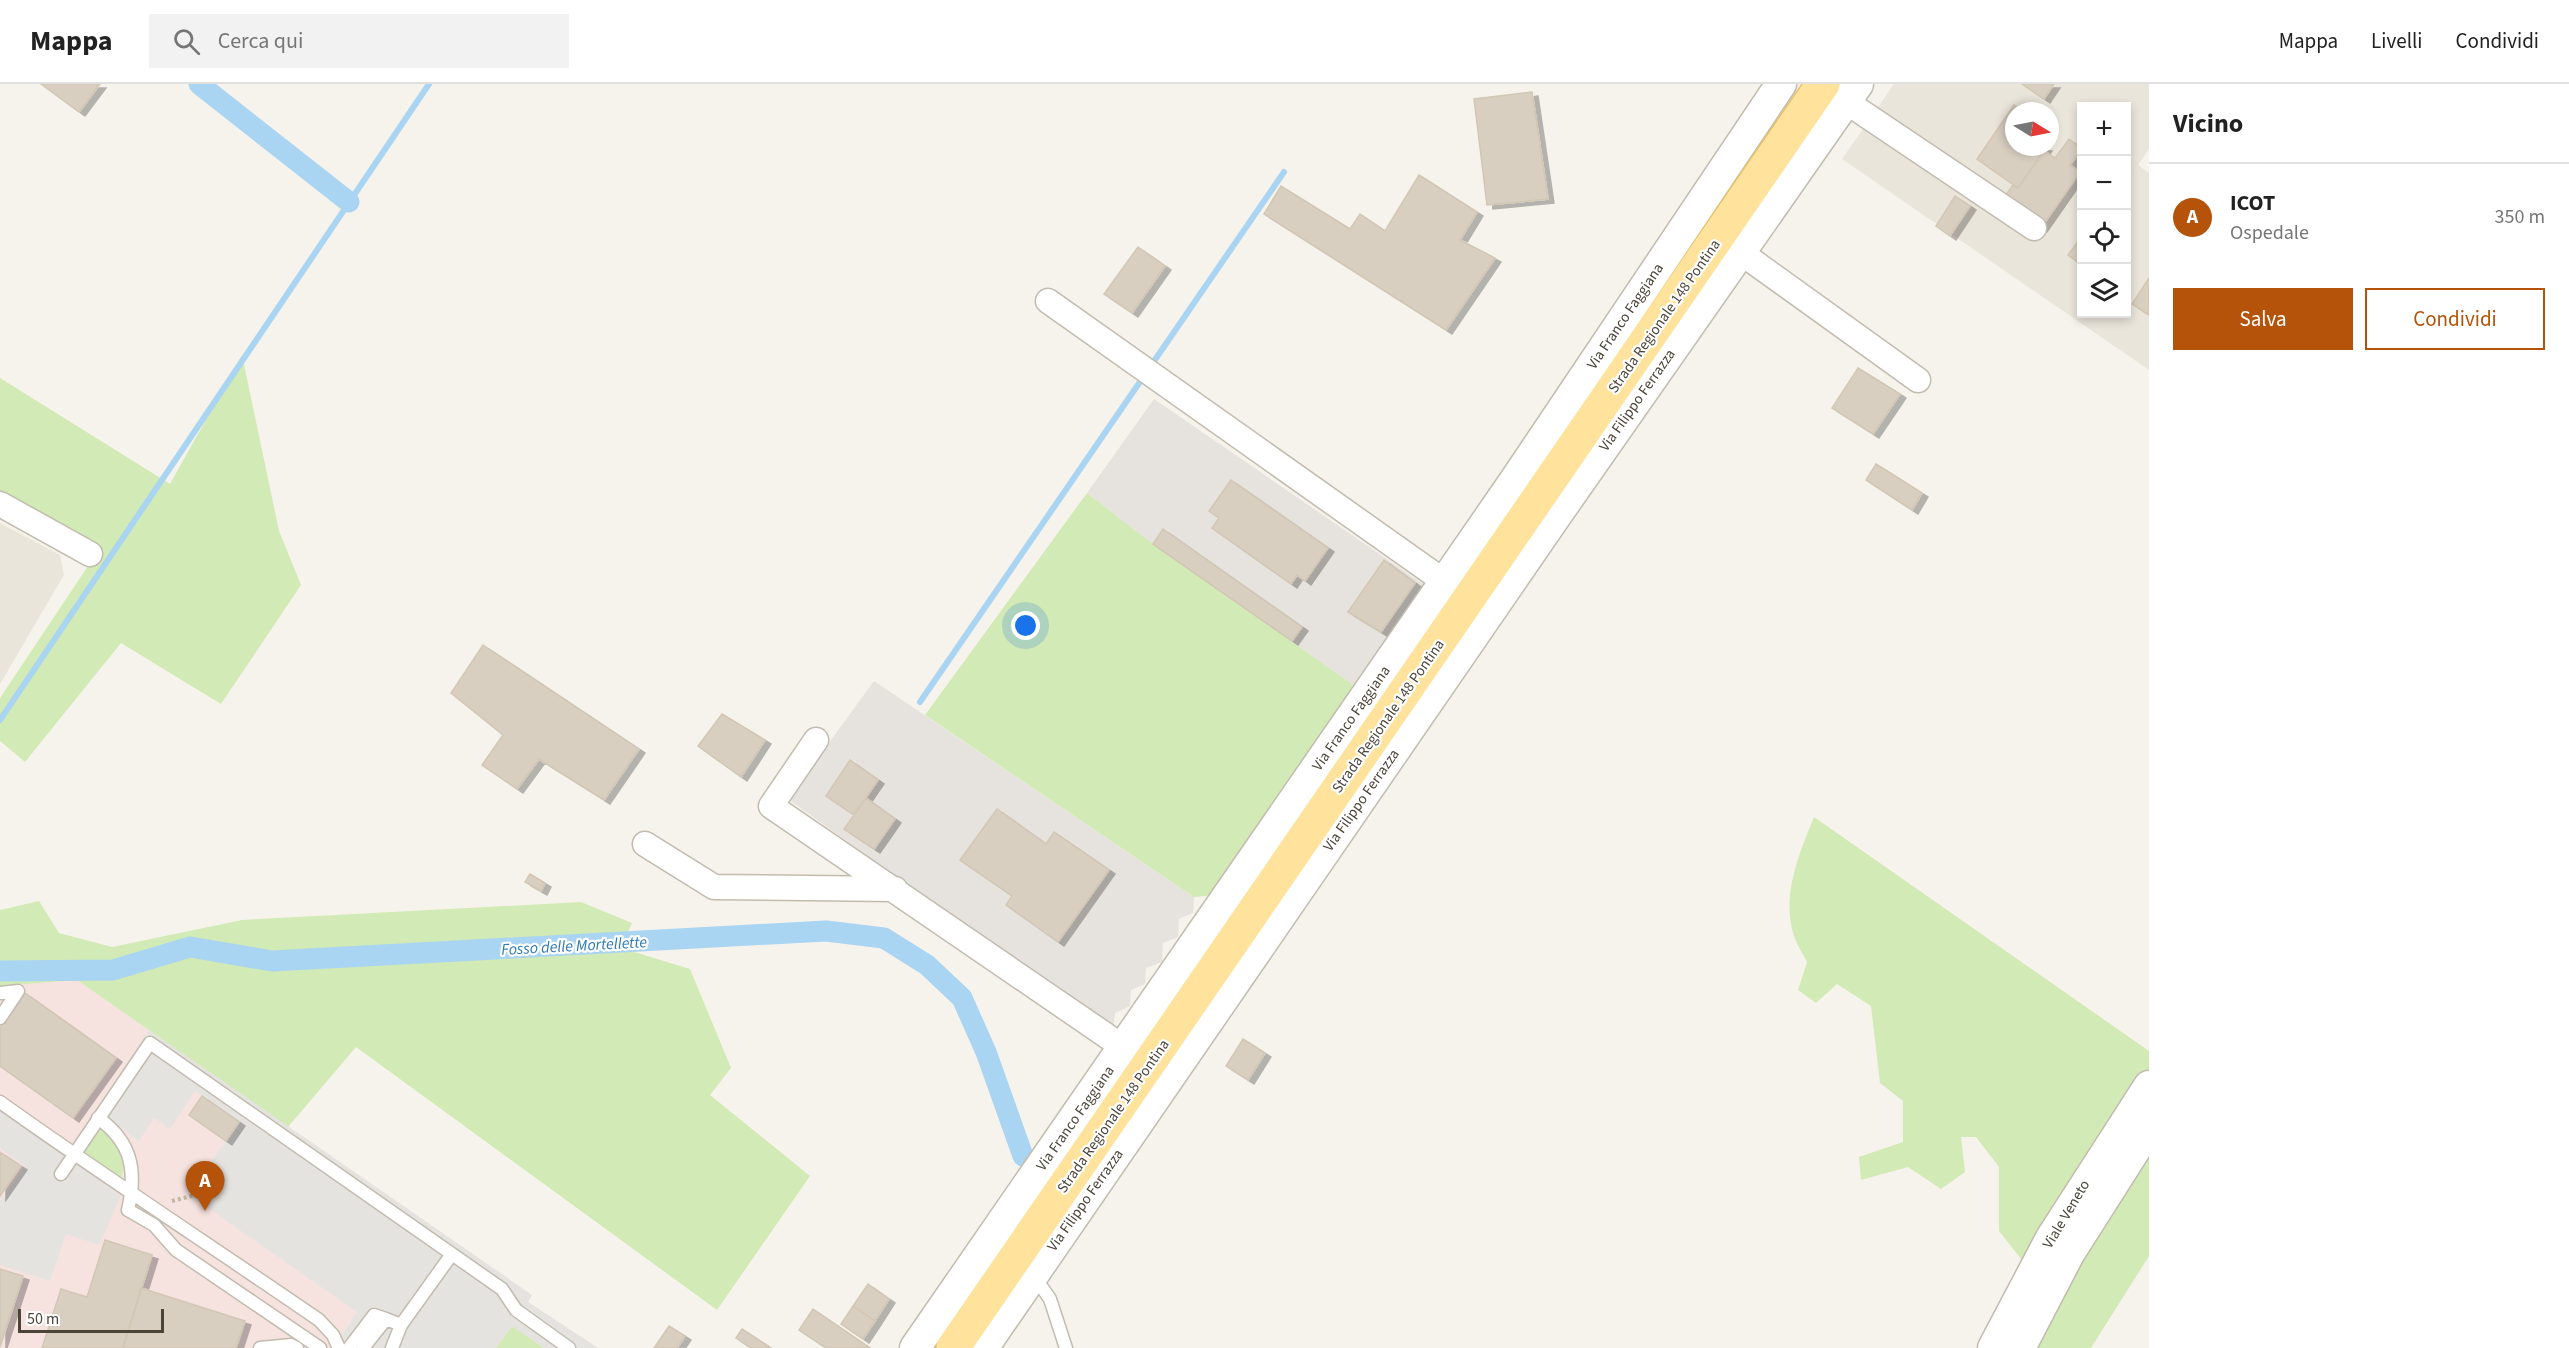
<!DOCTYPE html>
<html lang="it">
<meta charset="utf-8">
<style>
:root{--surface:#fff;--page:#f2f2f2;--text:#222;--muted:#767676;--line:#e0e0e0;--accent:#b45309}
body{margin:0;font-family:"Source Sans 3",sans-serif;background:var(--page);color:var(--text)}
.controls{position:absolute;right:18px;top:18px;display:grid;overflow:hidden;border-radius:0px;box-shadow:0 3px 9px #0003}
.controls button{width:54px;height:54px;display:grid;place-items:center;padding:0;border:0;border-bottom:2px solid var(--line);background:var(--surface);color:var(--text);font:30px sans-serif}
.compass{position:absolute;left:2005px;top:18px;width:54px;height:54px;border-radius:50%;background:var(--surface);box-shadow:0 3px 9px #0003;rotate:100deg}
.scale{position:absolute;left:18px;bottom:15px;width:146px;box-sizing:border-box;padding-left:6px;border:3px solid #4b4439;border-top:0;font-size:16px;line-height:21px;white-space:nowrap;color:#4b4439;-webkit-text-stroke:4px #fff;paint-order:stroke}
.you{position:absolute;left:1026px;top:542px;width:21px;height:21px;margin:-15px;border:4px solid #fff;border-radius:50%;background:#1a73e8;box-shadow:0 0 0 9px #1a73e833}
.badge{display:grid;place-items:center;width:39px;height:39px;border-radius:50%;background:var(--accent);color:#fff;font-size:20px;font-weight:700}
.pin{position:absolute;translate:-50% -50px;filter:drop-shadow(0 2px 3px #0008)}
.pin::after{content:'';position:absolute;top:32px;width:21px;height:18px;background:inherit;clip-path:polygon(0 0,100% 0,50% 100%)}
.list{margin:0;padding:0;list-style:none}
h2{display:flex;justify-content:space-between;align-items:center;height:78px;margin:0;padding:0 24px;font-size:26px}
h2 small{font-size:20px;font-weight:400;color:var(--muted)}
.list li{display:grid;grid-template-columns:39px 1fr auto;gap:18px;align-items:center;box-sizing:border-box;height:108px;padding:0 24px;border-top:2px solid var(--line)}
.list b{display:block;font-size:22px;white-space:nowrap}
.list p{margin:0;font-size:20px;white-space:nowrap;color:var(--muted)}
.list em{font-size:20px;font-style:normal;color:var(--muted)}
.actions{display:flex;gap:12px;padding:18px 24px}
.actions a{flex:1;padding:14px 0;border:2px solid var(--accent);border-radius:0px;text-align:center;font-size:21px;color:var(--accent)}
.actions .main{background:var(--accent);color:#fff}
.icon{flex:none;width:33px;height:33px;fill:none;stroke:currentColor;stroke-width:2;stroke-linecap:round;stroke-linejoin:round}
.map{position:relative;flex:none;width:2149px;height:1264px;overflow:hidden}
header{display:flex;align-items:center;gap:36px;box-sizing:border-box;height:84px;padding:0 30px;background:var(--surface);border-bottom:2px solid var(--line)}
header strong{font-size:28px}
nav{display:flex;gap:33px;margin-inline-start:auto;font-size:21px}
.search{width:420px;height:54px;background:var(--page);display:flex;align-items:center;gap:15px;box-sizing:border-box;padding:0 21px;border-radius:0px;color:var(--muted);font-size:22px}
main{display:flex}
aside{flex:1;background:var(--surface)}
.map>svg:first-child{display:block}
.residential{fill:#eae5da;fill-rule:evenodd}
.industrial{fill:#e6e2dd}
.medical{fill:#f6e3e0}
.green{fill:#d2eab5}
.parking{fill:#e5e3e0}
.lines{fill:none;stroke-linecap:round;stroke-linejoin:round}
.stream{stroke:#a9d4f2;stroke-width:6}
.canal{stroke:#a9d4f2;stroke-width:21}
.building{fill:#d8cfc1;stroke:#d3c7b4;stroke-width:1.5;filter:url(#shadow)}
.service-casing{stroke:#c2bbae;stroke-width:15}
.minor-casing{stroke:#c2bbae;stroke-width:27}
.tertiary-casing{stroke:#c2bbae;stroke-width:33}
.primary-casing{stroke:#e6c16a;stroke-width:36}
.path{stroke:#c4b79f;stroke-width:4;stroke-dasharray:3 3;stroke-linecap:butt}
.service{stroke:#fff;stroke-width:12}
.minor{stroke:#fff;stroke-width:24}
.tertiary{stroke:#fff;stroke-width:30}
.primary{stroke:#ffe39c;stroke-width:33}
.labels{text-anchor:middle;stroke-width:4.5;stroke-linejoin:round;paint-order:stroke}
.street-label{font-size:15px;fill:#4b4439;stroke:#fff}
.water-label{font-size:16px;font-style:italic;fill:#2e7ab2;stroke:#fff}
</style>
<header>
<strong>Mappa</strong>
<div class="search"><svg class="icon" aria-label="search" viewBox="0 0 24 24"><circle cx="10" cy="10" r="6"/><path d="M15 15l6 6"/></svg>Cerca qui</div>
<nav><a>Mappa</a><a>Livelli</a><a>Condividi</a></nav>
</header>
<main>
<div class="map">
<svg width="2149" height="1264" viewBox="0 0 2149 1264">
<defs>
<filter id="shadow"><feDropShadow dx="6" dy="4" stdDeviation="0" flood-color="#0004"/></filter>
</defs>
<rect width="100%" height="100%" fill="#f6f3ec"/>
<path class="residential" d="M1894,0H2149V65L2138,81L2149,89V286L1842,75ZM2082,22H2126V230H2082ZM2014,27H2050V63H2014Z
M0,439L60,471L64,491L0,600Z"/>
<path class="industrial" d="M1154,315L1429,504L1359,605L1153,460L1087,409Z
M874,597L1194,813L1193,829L1179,835L1178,853L1163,859L1162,878L1146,884L1145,900L1131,906L1130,922L1115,929L1113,948L788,715Z"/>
<path class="medical" d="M77,896L532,1211L528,1218L598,1264H0V902Z"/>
<path class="green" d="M242,271L279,447L301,501L221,620L121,559L25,678L0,657V614L100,464L0,407V294L170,400Z
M1087,409L1153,460L1359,605L1216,811L1194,813L925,631Z
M1814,733L2149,967V1172L2091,1264H2032L2043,1237L2022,1176L1999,1147V1083L1976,1053H1961L1965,1088L1941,1105L1908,1083L1861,1096L1859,1073L1903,1058V1017L1880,999L1871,922L1837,900L1816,919L1798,906L1807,878C1803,870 1797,861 1794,852C1781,812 1799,770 1814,733Z
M39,817L59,849L112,863L242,836L581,818L632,839L621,864L690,885L731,984L710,1011L810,1092L717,1226L356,963L288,1043L77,896L0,902V826Z
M102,1042C113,1056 130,1074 121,1093L117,1094L82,1070Z
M512,1242L544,1264H496Z"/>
<path class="parking" d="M149,946L532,1211L528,1218L598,1264H544L512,1242L496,1264H358L341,1253L357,1228L188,1110L239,1038L195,1007L170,1045L154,1034L139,1057L97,1026Z
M0,1025L121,1112L99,1161L66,1150L50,1197L0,1181V1118L25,1082L0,1064Z"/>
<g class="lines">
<path class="stream" d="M1150,283L1284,88
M920,618L1144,292
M0,636L429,0"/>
<path class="canal" d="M199,0L349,118
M0,887L113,886L190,863L272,877L826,847L884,854L927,881L962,914L986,968L1023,1072"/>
</g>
<path class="building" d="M41,0H100L79,28Z
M2022,0H2054L2044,15Z
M1532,8L1548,115L1487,121L1474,15Z
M2014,21L2023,27H2014V63H2046L2018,104L1977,75Z
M2069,55L2082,65L2070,81L2080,88L2041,144L2002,116L2013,101L2018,104L2044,67L2055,74Z
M1419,91L1477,128L1460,156L1495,174L1446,246L1264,130L1281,102L1350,145L1360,130L1385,147Z
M1955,112L1970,122L1950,152L1936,142Z
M2082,152V181L2068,171Z
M1138,163L1165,182L1132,229L1104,210Z
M2149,194V231L2132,220Z
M1858,284L1900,310L1873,350L1832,324Z
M1876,380L1922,409L1912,426L1866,396Z
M1231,396L1328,464L1305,497L1297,491L1291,500L1212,444L1219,434L1209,427Z
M1163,445L1302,543L1292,557L1153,460Z
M1384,476L1415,499L1381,548L1348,528Z
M483,561L639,665L604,716L539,675L517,705L482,681L503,651L451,609Z
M722,630L765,656L741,693L698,662Z
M850,676L878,696L854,731L826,712Z
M866,714L895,735L874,765L844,745Z
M997,725L1046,760L1054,748L1109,786L1058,858L1006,821L1012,812L960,776Z
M530,790L545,799L541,807L525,798Z
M25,909L116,974L73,1034L0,982V944Z
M1243,955L1265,969L1248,996L1226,982Z
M202,1012L239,1038L226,1057L189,1031Z
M0,1068L21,1082L0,1112Z
M105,1156L152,1171L123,1264H42L61,1205L87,1213Z
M0,1185L23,1192L0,1263Z
M868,1200L889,1215L875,1237L853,1222Z
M141,1204L245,1237L236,1264H123Z
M853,1222L875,1237L863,1255L841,1240Z
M813,1225L870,1264H826L799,1246Z
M669,1242L685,1252L677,1264H654Z
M742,1245L771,1264H751L736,1254Z"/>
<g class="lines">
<defs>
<path id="service" d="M0,909L18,907L0,934
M0,1018C105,1093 213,1163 319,1236L333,1251L339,1264
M98,1034C132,1058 137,1087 128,1126L154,1141L176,1166L320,1264
M61,1090L150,959L502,1205L516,1226L569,1264
M1034,1192L1050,1215L1066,1264
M401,1241L452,1170
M260,1264L291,1261L297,1264
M349,1264L374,1231L386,1235
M363,1264L386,1235L401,1241L392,1264"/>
<path id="minor" d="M1845,17L2034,144
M1740,168L1918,296
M1048,217L1445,498
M0,420L90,470
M816,656L771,722L1123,963
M645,760L714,803L895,805"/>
<path id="tertiary" d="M915,1264L1515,396L1781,0
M983,1264L1558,429L1858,0
M1993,1264L2051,1154L2149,1002
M2020,1264L2069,1170L2149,1044"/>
<path id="primary" d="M953,1264L1823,0"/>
</defs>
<use href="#service" class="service-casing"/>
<use href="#minor" class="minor-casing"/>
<use href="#tertiary" class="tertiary-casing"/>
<use href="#primary" class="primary-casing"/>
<path class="path" d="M172,1117L203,1109"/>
<use href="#service" class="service"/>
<use href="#minor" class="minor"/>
<use href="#tertiary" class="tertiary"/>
<use href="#primary" class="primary"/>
</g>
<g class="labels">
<g class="street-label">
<text transform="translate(1625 232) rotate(-56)" y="5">Via Franco Faggiana</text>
<text transform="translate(1664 232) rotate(-55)" y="5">Strada Regionale 148 Pontina</text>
<text transform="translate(1637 316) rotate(-55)" y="5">Via Filippo Ferrazza</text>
<text transform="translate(1388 632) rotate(-55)" y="5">Strada Regionale 148 Pontina</text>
<text transform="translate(1351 634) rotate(-55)" y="5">Via Franco Faggiana</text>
<text transform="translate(1361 716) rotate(-55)" y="5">Via Filippo Ferrazza</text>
<text transform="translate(1113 1032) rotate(-55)" y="5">Strada Regionale 148 Pontina</text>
<text transform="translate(1075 1034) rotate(-55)" y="5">Via Franco Faggiana</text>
<text transform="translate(1085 1116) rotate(-55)" y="5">Via Filippo Ferrazza</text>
<text transform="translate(2066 1130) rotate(-59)" y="5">Viale Veneto</text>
</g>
<g class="water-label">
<text transform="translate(574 861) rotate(-3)" y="6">Fosso delle Mortellette</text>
</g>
</g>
</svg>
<div class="controls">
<button>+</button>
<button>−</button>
<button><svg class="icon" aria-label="locate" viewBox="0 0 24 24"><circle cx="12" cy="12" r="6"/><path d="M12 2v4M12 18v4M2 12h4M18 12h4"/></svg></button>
<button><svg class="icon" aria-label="layers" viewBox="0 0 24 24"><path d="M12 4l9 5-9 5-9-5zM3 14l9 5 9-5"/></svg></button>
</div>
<svg class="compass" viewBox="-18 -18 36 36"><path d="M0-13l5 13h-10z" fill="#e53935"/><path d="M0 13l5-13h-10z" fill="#767676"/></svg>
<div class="scale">50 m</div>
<div class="you"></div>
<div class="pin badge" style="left:205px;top:1127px">A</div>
</div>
<aside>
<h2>Vicino<small></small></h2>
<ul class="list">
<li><span class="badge">A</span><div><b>ICOT</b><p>Ospedale</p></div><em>350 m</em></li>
</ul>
<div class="actions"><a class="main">Salva</a><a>Condividi</a></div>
</aside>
</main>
